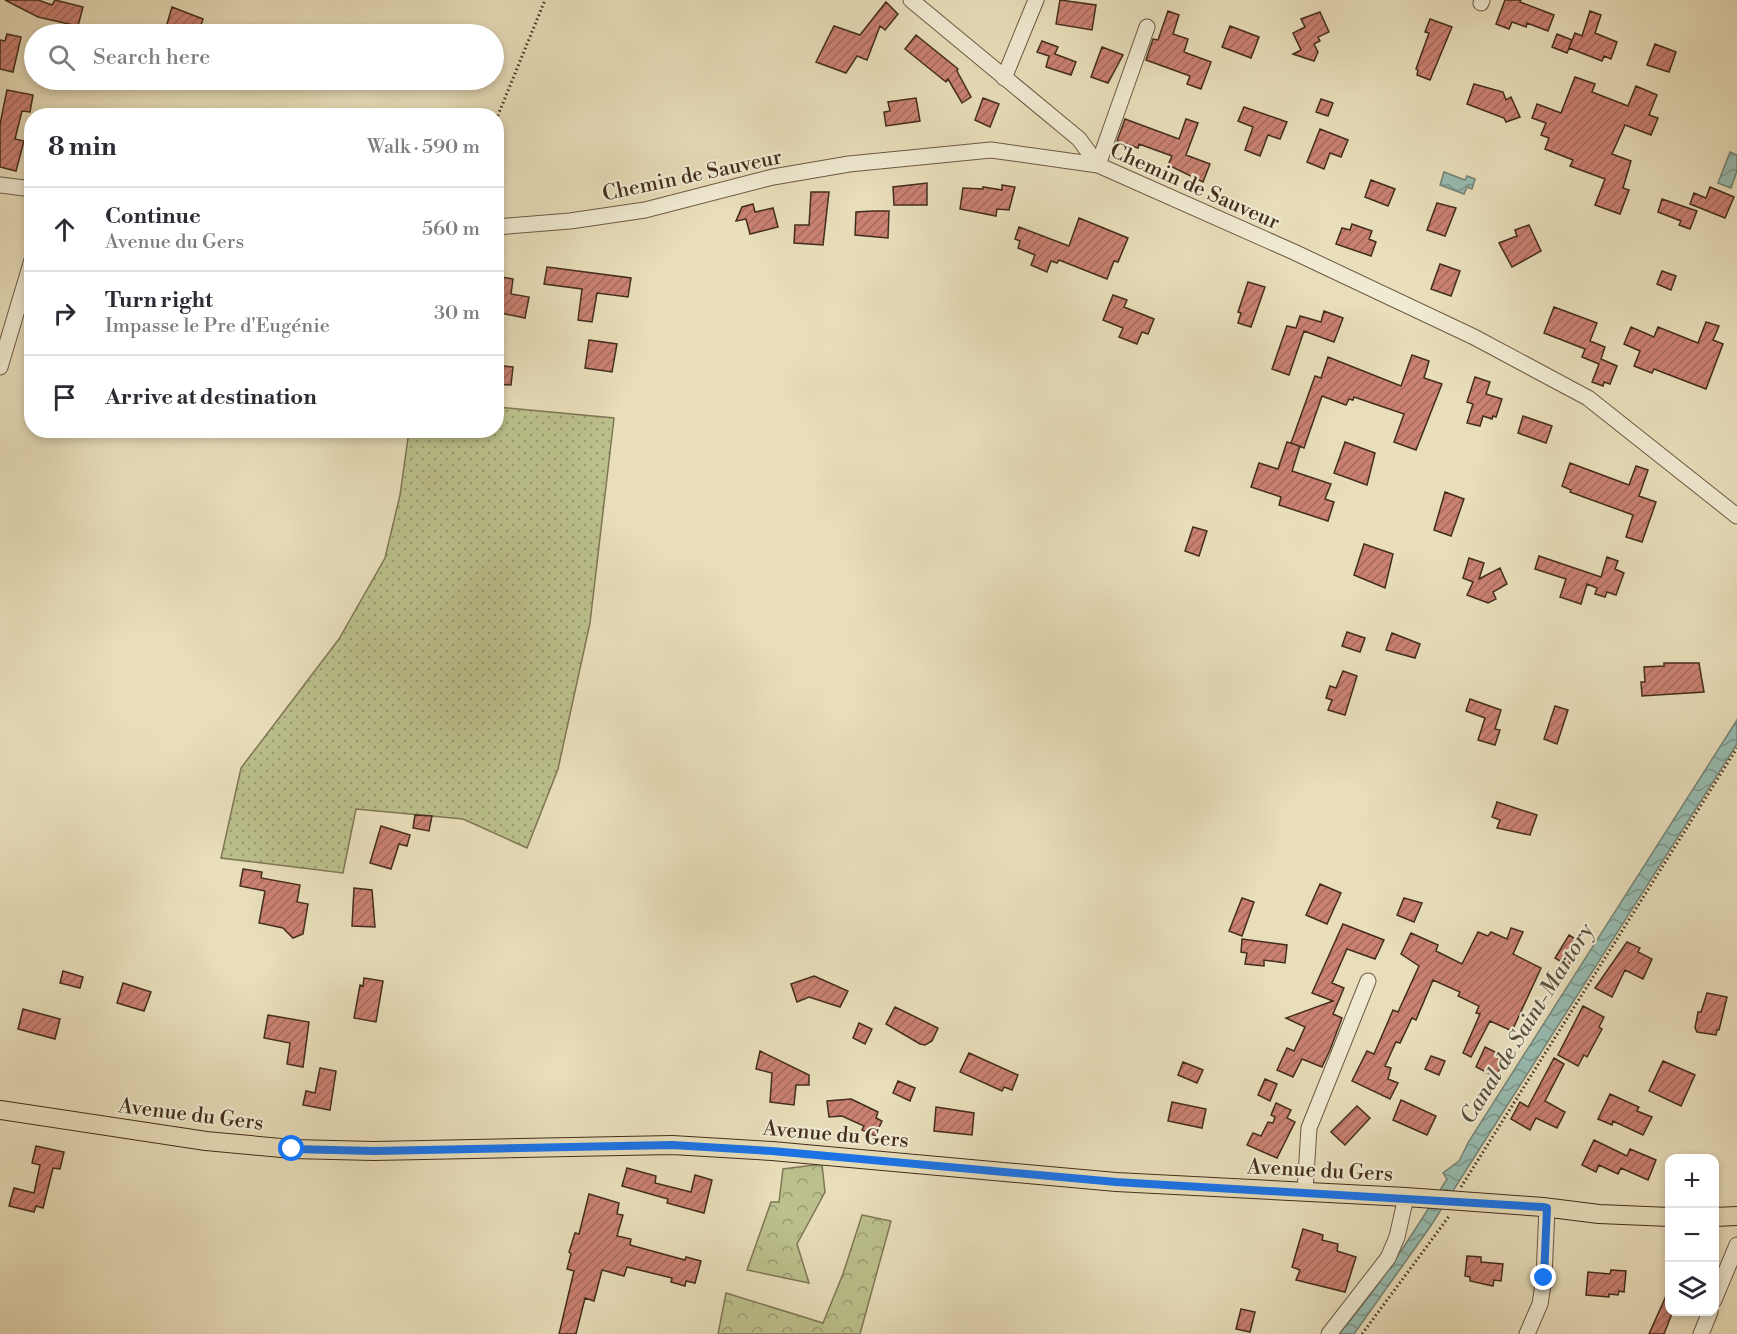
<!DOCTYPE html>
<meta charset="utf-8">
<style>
:root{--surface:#fff;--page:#f7f7f7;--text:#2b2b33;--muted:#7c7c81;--line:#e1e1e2}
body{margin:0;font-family:"Libre Bodoni",serif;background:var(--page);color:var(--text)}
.controls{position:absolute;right:18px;bottom:18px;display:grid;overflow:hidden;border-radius:12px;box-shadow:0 3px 9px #0003}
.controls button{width:54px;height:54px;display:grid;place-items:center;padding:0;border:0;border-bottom:2px solid var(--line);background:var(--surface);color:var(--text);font:30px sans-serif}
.stop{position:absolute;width:18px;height:18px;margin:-14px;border:4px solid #1a73e8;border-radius:50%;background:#fff}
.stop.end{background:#1a73e8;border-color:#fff;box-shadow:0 2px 6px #0008}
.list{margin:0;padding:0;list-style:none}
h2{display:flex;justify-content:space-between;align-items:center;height:78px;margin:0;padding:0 24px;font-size:26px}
h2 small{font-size:20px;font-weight:400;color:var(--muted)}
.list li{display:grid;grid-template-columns:39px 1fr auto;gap:18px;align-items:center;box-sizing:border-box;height:84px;padding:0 24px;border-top:2px solid var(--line)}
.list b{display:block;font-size:22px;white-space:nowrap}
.list p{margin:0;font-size:20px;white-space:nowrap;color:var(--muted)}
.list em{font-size:20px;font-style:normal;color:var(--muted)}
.icon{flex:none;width:33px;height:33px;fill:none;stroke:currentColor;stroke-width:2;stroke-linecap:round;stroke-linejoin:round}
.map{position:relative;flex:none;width:1737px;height:1334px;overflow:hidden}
.search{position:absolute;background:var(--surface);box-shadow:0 3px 9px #0003;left:24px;top:24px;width:480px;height:66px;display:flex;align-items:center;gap:15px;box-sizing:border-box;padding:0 21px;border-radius:33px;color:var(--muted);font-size:22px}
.panel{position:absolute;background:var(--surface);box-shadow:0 3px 9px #0003;left:24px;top:108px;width:480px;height:330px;border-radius:24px}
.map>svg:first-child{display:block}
.grass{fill:url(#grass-dots);stroke:#7f7654;stroke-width:1.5}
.forest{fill:url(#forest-crowns);stroke:#7f7654;stroke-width:1.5}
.water{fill:url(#water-waves);stroke:#758375;stroke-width:1.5}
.building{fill:url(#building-hatch);stroke:#432d1c;stroke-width:1.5}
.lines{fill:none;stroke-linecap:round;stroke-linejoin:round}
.minor-casing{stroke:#6c5944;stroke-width:17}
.major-casing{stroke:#432d1c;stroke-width:20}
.path{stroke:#432d1c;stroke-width:3;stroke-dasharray:1.5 3;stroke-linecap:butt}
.minor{stroke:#f0ead2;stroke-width:15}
.major{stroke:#e8deba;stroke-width:18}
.route{stroke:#1a73e8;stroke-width:8}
.labels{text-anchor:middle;stroke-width:4.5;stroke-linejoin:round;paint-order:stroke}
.street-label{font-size:21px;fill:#432d1c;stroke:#f0ead2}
.water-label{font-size:22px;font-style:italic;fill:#585141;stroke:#f0ead2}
</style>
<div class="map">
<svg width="1737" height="1334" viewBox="0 0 1737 1334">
<defs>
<pattern id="grass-dots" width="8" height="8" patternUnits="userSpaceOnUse" patternTransform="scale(1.5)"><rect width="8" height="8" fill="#bbc08c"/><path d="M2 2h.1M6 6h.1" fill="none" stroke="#9a9c72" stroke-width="1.8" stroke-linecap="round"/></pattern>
<pattern id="forest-crowns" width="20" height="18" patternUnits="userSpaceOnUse" patternTransform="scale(1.5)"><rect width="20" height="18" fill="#bbc08c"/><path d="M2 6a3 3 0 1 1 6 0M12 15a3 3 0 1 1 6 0" fill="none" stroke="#9a9c72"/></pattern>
<pattern id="water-waves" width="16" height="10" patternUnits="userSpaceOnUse" patternTransform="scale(1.5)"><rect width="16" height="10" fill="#97bcb1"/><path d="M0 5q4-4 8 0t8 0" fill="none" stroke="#7d998f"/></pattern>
<pattern id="building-hatch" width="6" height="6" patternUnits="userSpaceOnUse" patternTransform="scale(1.5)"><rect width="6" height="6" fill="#ca8172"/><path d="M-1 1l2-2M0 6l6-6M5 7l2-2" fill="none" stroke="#a66a5d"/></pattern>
</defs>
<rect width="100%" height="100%" fill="#e8deba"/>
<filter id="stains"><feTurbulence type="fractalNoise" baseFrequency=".00333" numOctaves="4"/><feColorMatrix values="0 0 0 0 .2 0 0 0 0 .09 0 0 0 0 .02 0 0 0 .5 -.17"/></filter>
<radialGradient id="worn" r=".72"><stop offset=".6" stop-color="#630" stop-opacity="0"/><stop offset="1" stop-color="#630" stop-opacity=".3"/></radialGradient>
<path class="grass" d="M497,407L614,418L590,623L558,769L527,848L463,819L356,809L343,873L221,858L241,768L339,639L385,558L400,495L409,431L496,430Z"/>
<path class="forest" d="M822,1164L825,1192L797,1244L809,1283L747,1270L771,1202H779L783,1169Z
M862,1215L891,1221L860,1334H718L726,1293L823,1323L843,1274Z"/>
<path class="water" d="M1730,152L1737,155V171L1731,188L1718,183Z
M1444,172L1465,180L1467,176L1475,179L1472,189L1467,187L1464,194L1440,185Z
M1737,720V744L1430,1227L1354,1334H1339C1380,1286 1414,1232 1447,1179L1443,1173L1459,1161L1469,1141Z"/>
<path class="building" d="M5,0H38L52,5L55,0L83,7L78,26L38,17Z
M1060,0L1096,5L1092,30L1056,24Z
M1505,0H1521L1520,2L1554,15L1548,31L1527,23L1526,27L1512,22L1509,29L1496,24Z
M886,2L898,14L885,30L880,26L867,60L857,56L846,73L816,62L834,26L860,35Z
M172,7L203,19L198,34H164Z
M1168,11L1179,15L1173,34L1188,39L1184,52L1211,62L1201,89L1187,84L1190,76L1146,60L1153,39L1158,40Z
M1590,11L1601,15L1595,33L1617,42L1611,59L1604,56L1602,61L1569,48L1575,33L1582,36Z
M1320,12L1329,32L1318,37L1320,41L1314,44L1318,52L1314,61L1293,54L1301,50L1293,33L1305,27L1301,19Z
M1430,19L1452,27L1430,80L1417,75L1418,70L1416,69L1429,33L1425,32Z
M1230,26L1259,37L1251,58L1222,47Z
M7,34L21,37L13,72L0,69V40L5,41Z
M1557,34L1572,40L1567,53L1552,47Z
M916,35L958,69L957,71L971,97L962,103L948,79L946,82L905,49Z
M1042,41L1058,47L1055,54L1076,62L1071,75L1046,67L1049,56L1037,52Z
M1655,44L1676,52L1669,72L1647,65Z
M1102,47L1123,55L1108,83L1091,77Z
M1575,77L1595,84L1592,92L1628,106L1636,86L1657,95L1649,115L1658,118L1651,135L1625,125L1612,154L1631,161L1623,188L1629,190L1620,214L1595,205L1605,179L1570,166L1573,160L1545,149L1549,138L1541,135L1546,123L1532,118L1537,104L1561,113Z
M1474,84L1503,92L1506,100L1511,97L1520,117L1506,122L1504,118L1467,104Z
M7,90L33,95L30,112L22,111L15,139L24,141L16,171L0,167V124Z
M916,98L920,121L886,126L884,112L890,111L888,102Z
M983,98L999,104L990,127L975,120Z
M1321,99L1333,103L1328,116L1316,112Z
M1244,107L1287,122L1280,139L1268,135L1260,156L1245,150L1253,127L1238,121Z
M1125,119L1179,139L1186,119L1198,123L1186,155L1210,164L1203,182L1168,165L1172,156L1139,144L1138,148L1117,141Z
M1320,129L1348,140L1341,157L1330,153L1324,169L1307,162Z
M1371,180L1395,189L1388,206L1365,197Z
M927,183V205H894L893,187Z
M1002,185L1015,187L1009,210L997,209L996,216L960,209L963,188L983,189V187L1002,190Z
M1710,187L1734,197L1725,218L1690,204L1694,193L1706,198Z
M811,192H829L823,245L794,243L795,225H809Z
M1662,199L1697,211L1690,229L1679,225L1681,221L1658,212Z
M1437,203L1456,208L1445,236L1427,230Z
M753,204L755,212L773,208L778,227L750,234L746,219L736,221L742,207Z
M873,211H889L888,238L855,235L856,212Z
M1079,218L1128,238L1118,262L1114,261L1107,279L1059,260L1057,263L1051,261L1047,272L1031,265L1035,255L1018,248L1020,241L1015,239L1019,227L1069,246Z
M1352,224L1372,231L1369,239L1376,242L1371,256L1336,244L1342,228L1350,230Z
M1529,225L1541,251L1512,267L1499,243L1517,236L1515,230Z
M1440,264L1460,271L1451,296L1431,289Z
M547,267L631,278L628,297L597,293L592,322L578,320L582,289L544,284Z
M1662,271L1676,276L1671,290L1657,284Z
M496,276L513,279L511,294L529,297L525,318L496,312Z
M1248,282L1265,287L1251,327L1238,323L1241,313L1238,312Z
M1113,295L1127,300L1124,307L1154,319L1148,334L1142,332L1137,344L1119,337L1123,328L1103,320Z
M1554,307L1597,323L1590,341L1605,347L1601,359L1617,366L1610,384L1604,382L1603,386L1592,382L1599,364L1582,357L1585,349L1544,333Z
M1324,311L1343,318L1334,342L1304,331L1289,375L1272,369L1287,326L1296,328L1300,316L1321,322Z
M1706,322L1719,326L1713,340L1723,344L1706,389L1654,369L1652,373L1634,366L1640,351L1624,344L1631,327L1654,337L1658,327L1698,343Z
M589,340L617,344L612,372L585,368Z
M1412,355L1429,361L1424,378L1442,384L1416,450L1394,442L1404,414L1354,397L1353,400L1349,399L1346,405L1322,396L1304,448L1291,443L1315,376L1321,378L1328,357L1401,386Z
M496,365L513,367L511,385L496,384Z
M1475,377L1490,382L1486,394L1502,399L1496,417L1493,416L1492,419L1483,416L1480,426L1467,423L1473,404L1467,402Z
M1523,416L1552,426L1546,443L1518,433Z
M1287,442L1300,446L1292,471L1331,484L1325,499L1334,502L1328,521L1279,505L1281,497L1251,487L1259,463L1278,469Z
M1345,442L1375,453L1367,485L1334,473Z
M1570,463L1629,485L1636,466L1648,470L1639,496L1656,502L1642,542L1626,537L1633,515L1570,492L1571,490L1562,486Z
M1445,492L1464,499L1451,536L1434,530Z
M1193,527L1207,531L1199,556L1185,551Z
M1364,544L1393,554L1385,588L1354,575Z
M1539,556L1601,577L1607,557L1618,561L1615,569L1624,573L1616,595L1607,592L1605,597L1595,594L1597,588L1587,584L1581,604L1560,597L1566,579L1535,569Z
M1469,558L1484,563L1479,579L1500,568L1507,584L1493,592L1496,599L1488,603L1467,595L1473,582L1463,578Z
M1347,632L1365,638L1360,652L1342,646Z
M1392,633L1420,644L1415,658L1386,650Z
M1664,663H1699L1704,692L1642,696L1641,682H1645L1644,667L1664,666Z
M1343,671L1357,676L1345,715L1328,710L1332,700L1326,698L1330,686L1336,688Z
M1470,699L1501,710L1495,729L1500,730L1495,745L1478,740L1485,718L1466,711Z
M1555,706L1568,710L1557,744L1544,739Z
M1497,802L1537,815L1530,835L1497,828L1500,820L1492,817Z
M415,815L432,816L429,831L413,828Z
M381,826L410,835L407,846L399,844L391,869L370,863Z
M243,869L262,872L261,878L300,885L297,902L308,904L303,934L293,938L283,928L259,923L265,891L240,886Z
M1320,884L1341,893L1327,924L1306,915Z
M354,888L372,890L375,927L352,926Z
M1242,898L1254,902L1242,936L1229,931Z
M1404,898L1422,903L1414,922L1397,915Z
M1343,924L1384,940L1375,959L1347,949L1332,983L1344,988L1333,1014L1342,1018L1330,1050L1322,1067L1302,1059L1293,1077L1277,1070L1287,1048L1294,1051L1305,1027L1286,1018L1333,1001L1312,993Z
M1511,928L1523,932L1513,954L1541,968L1512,1031L1490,1021L1471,1057L1463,1053L1480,1014L1476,1013L1479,1006L1458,996L1460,992L1433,980L1416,1020L1412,1018L1400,1043L1396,1042L1385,1066L1391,1068L1388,1079L1398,1083L1390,1099L1352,1081L1367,1051L1374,1054L1393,1010L1398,1012L1419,966L1401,954L1411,933L1438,945L1436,951L1462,964L1478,932L1488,936L1491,932L1507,939Z
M1569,935L1582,943L1568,966L1555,958Z
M1242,939L1287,945L1285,963L1264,960V966L1245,964L1247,953L1241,952Z
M1627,942L1640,948L1638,952L1652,959L1643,979L1625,970L1612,997L1595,988Z
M63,971L83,977L80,988L60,983Z
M814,976L848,991L840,1007L809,997L797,1002L791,984Z
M364,978L383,981L376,1022L354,1018L360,985L363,986Z
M123,983L151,992L144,1011L117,1003Z
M1707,993L1727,997L1719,1030H1717L1716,1035L1697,1032L1695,1028L1698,1012H1701Z
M1583,1006L1604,1017L1599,1027L1602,1029L1587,1057L1584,1055L1578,1066L1558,1055Z
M895,1007L938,1028L932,1041L925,1045L920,1044L886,1024Z
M23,1009L60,1019L55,1039L18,1029Z
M268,1015L309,1022L303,1067L287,1064L290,1043L264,1038Z
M859,1023L872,1029L865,1044L853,1038Z
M1485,1047L1505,1057L1496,1077L1476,1067Z
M760,1051L809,1075V1085H796L794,1105L770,1102L772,1073L756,1069Z
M969,1053L1018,1075L1012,1090L1004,1087L1002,1091L960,1072Z
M1431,1056L1445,1061L1439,1075L1425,1069Z
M1554,1058L1564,1064L1545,1101L1565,1112L1557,1128L1536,1118L1530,1130L1511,1119L1520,1102L1528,1107Z
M1663,1061L1695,1075L1681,1106L1649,1091Z
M1183,1062L1203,1070L1197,1083L1178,1075Z
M320,1068L336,1071L330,1110L303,1105L306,1091L315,1093Z
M1265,1079L1277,1084L1270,1101L1258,1095Z
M898,1081L915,1088L910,1101L893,1093Z
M1610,1094L1639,1107L1637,1111L1652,1117L1643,1135L1613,1121L1612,1125L1598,1119Z
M851,1099L878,1112L876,1118L882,1121L875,1136L862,1130L864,1126L842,1116L829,1117L827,1101Z
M1401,1100L1436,1116L1427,1135L1393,1120Z
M1172,1102L1206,1109L1202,1128L1168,1121Z
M1276,1103L1291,1110L1287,1118L1295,1122L1277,1158L1247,1145L1253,1133L1261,1136L1268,1122L1273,1123L1275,1117L1271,1115Z
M1357,1106L1370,1118L1345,1145L1331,1132Z
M936,1107L974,1113L972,1135L934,1131Z
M1594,1140L1627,1156L1630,1149L1656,1160L1648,1180L1621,1168L1618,1174L1599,1165L1596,1172L1582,1165Z
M36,1146L64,1152L60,1169L53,1168L43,1208L36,1206L34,1212L9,1206L14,1188L34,1193L40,1165L32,1163Z
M627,1168L656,1176L655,1183L691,1192L695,1175L712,1180L704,1213L667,1203L668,1199L622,1186Z
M589,1194L619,1203L617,1214L623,1215L617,1236L631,1239L630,1245L685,1260L686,1257L701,1261L695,1283L686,1281L685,1286L671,1282L672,1278L627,1267L624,1276L602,1270L594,1301L585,1298L576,1334H559L574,1271L567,1269L571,1254L569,1252L575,1233L579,1234Z
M1303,1229L1323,1235L1322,1240L1338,1244L1337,1251L1356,1257L1345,1292L1296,1280L1300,1270L1292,1267Z
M1467,1256L1481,1257V1262L1503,1264L1501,1281L1494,1280L1493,1286L1470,1281V1277L1465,1276Z
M1611,1270L1626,1271L1624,1292L1619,1291L1618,1295L1609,1294V1297L1586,1295L1588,1272L1610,1274Z
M1670,1287V1311H1673L1664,1334H1649Z
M1241,1309L1255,1312L1250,1332L1236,1329Z"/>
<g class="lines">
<defs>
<path id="minor" d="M911,0L1079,139L1098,165
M1481,3L1482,0
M1004,78L1036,0
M1098,165L1147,27
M0,185L32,189
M496,227L570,221L645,210L773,177L849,164L991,150L1098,165L1294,252L1474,337L1588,398L1737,516
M0,367L32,260
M1305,1191L1309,1128L1368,981
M1714,1300L1737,1245
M1329,1334L1388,1258L1397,1237L1406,1197
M1527,1334L1540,1304L1544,1278L1547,1207
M1701,1334L1710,1312"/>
<path id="major" d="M0,1110L206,1141L292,1149L374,1151L672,1145L772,1151L1116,1182L1406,1197L1543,1207L1599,1214L1670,1217
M1714,1217L1737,1216"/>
</defs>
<use href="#minor" class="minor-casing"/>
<use href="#major" class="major-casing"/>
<path class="path" d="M496,120L545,0
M1461,1187L1737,748
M1362,1334L1450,1215"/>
<use href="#minor" class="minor"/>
<use href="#major" class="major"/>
</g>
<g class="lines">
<path class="route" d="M292,1149L374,1151L672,1145L772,1151L1116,1182L1543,1207L1547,1208L1544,1278"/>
</g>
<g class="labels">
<g class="street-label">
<text transform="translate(692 175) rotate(-12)" y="7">Chemin de Sauveur</text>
<text transform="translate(1195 186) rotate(24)" y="7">Chemin de Sauveur</text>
<text transform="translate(191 1114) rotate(7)" y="7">Avenue du Gers</text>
<text transform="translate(836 1134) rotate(5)" y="7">Avenue du Gers</text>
<text transform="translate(1320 1170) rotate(3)" y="7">Avenue du Gers</text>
</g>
<g class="water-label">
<text transform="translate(1526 1023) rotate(-58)" y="8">Canal de Saint-Martory</text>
</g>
</g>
<rect width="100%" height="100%" filter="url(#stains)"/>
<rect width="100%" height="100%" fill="url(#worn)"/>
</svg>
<div class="controls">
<button>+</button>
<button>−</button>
<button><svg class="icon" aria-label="layers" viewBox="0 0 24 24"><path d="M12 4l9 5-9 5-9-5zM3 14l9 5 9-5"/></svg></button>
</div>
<div class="stop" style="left:292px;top:1149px"></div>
<div class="stop end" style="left:1544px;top:1278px"></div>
<div class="search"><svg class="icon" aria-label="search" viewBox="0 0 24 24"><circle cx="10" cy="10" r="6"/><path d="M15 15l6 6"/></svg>Search here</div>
<section class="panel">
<h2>8 min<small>Walk · 590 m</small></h2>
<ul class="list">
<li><svg class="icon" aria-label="ahead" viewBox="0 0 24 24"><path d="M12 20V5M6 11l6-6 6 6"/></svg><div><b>Continue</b><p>Avenue du Gers</p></div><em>560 m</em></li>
<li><svg class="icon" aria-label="right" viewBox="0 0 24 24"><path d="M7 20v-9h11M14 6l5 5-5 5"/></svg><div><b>Turn right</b><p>Impasse le Pre d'Eugénie</p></div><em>30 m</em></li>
<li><svg class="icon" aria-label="arrive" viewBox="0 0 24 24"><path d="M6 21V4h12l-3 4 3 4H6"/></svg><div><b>Arrive at destination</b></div></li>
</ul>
</section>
</div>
